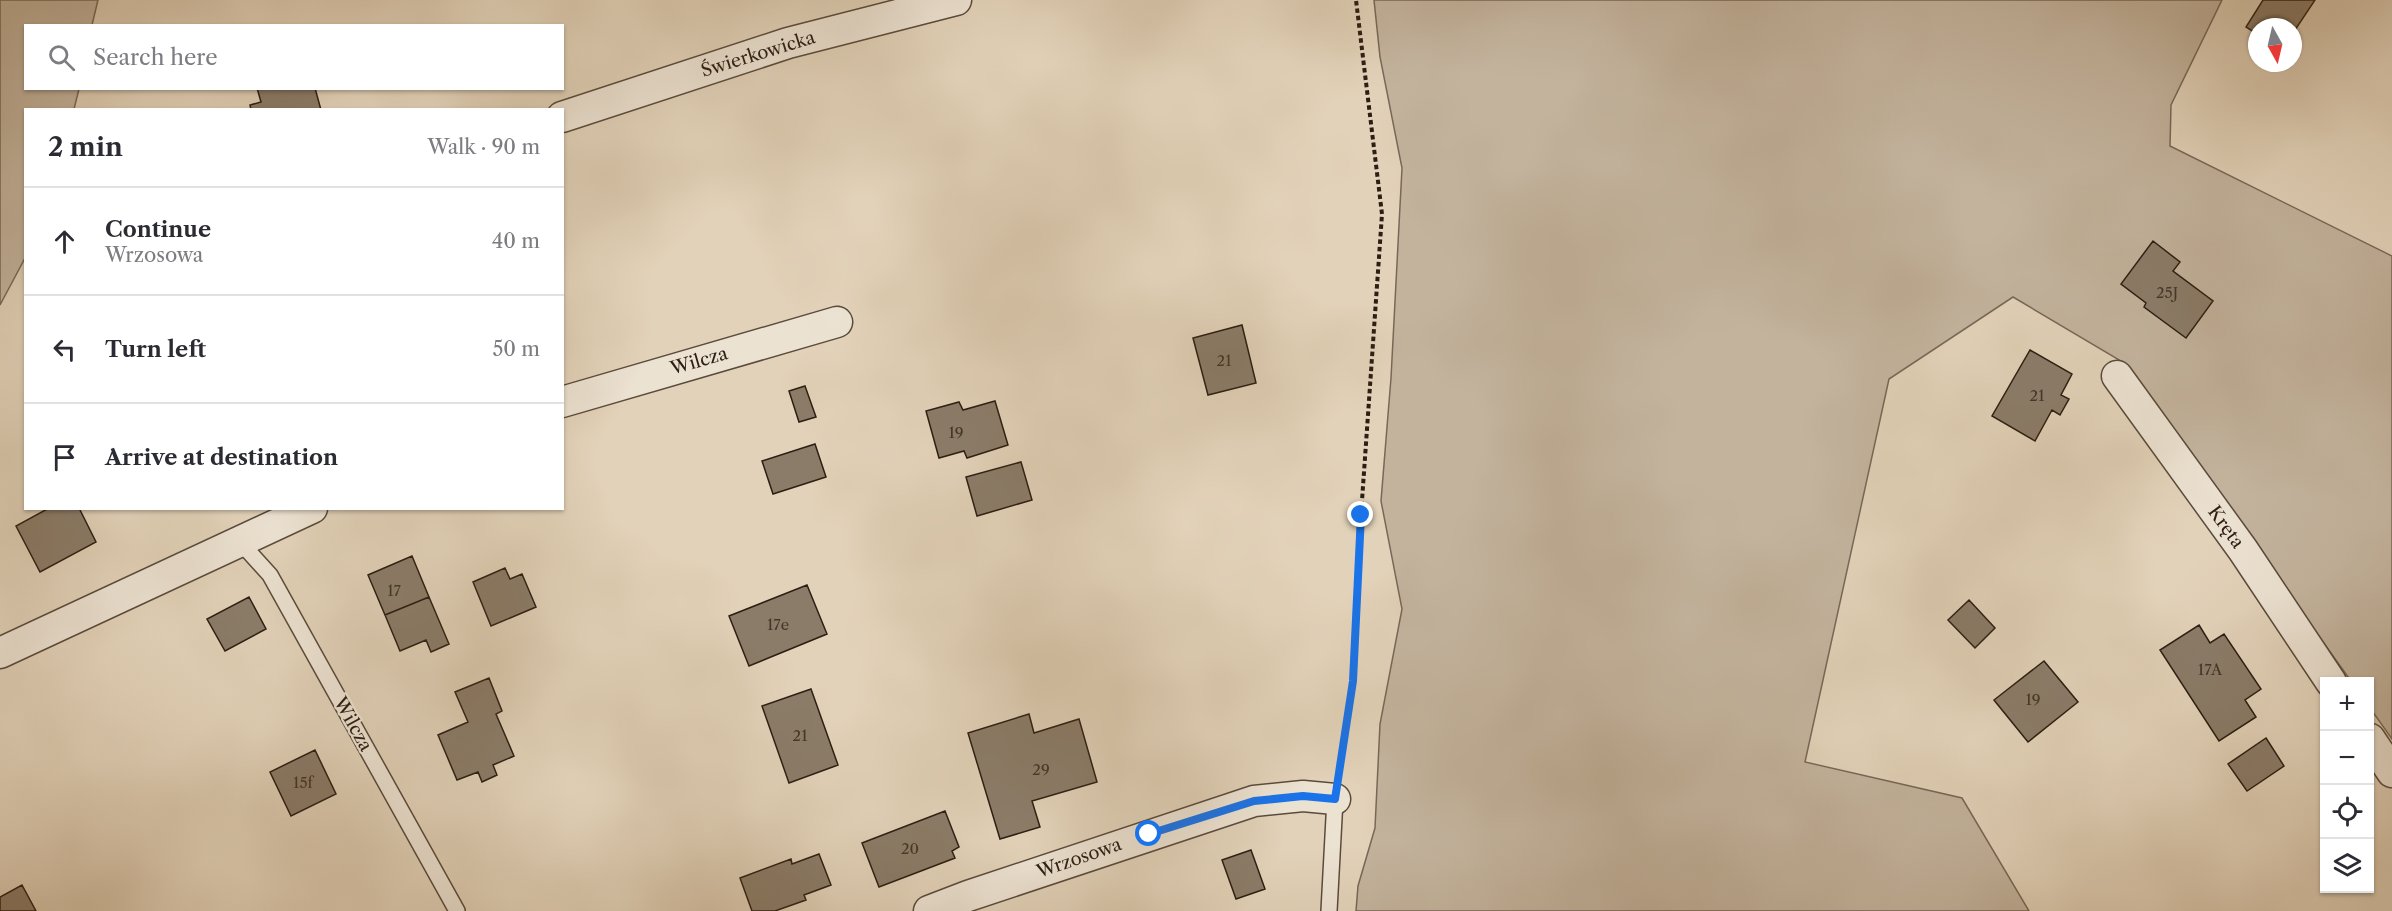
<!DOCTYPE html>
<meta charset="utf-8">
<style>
:root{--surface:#fff;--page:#f2f2f3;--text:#2b2b33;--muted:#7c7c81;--line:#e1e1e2}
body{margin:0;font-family:"Libre Caslon Text",serif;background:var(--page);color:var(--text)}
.controls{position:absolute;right:18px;bottom:18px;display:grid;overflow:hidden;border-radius:0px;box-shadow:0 2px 4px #0004}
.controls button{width:54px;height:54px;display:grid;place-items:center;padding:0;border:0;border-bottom:2px solid var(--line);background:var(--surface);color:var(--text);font:30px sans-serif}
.compass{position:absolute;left:2248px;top:18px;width:54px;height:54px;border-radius:50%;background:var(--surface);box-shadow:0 2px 4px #0004;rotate:172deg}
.stop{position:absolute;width:18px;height:18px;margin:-14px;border:4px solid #1a73e8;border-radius:50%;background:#fff}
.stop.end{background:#1a73e8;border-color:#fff;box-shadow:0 2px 6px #0008}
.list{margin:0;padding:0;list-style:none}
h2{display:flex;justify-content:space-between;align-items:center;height:78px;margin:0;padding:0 24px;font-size:26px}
h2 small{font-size:20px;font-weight:400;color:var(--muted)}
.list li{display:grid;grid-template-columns:39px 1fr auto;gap:18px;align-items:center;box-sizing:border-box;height:108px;padding:0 24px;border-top:2px solid var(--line)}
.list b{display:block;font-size:22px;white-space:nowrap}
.list p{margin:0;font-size:20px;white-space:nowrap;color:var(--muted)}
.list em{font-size:20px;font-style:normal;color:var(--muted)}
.icon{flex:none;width:33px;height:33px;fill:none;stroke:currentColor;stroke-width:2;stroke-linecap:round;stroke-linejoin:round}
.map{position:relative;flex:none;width:2392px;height:911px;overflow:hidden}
.search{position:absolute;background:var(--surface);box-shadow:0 2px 4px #0004;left:24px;top:24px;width:540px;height:66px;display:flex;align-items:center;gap:15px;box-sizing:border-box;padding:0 21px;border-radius:0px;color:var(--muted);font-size:22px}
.panel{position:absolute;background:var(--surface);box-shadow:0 2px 4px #0004;left:24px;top:108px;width:540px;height:402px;border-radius:0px}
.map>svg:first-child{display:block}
.green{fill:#c3b39d;stroke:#786858;stroke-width:1.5}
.building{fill:#8b7c69;stroke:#2c1e13;stroke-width:1.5}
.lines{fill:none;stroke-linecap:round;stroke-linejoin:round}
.service-casing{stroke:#5a4b3c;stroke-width:18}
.minor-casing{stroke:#5a4b3c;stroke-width:33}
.path{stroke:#2c1e13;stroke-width:4;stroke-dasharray:4.5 3;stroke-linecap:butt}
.service{stroke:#ece2d2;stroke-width:15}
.minor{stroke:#ece2d2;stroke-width:30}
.route{stroke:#1a73e8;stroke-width:8}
.labels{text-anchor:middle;stroke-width:4.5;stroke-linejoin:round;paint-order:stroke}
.number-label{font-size:15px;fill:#443628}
.street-label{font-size:18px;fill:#2c1e13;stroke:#ece2d2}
</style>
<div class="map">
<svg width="2392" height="911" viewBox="0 0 2392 911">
<rect width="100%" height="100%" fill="#e2d2b9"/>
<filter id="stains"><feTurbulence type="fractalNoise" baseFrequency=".00333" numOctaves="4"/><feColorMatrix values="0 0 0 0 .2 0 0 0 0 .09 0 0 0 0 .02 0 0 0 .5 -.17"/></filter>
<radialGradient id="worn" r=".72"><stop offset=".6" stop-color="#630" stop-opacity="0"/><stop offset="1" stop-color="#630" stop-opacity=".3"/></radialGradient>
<path class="green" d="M0,0H98L92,25L26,26V88L79,89L74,109L26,110L25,258L0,305Z
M1374,0H2222L2171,105L2170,146L2392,256V739L2370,708V682L2351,681L2121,361L2013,297L1889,379L1805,762L1962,798L2029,911H1356L1358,886L1375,828L1380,724L1402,609L1381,501L1391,378L1402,168L1380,57Z"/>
<path class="building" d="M2263,0H2315L2293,33V27H2257V34L2246,27Z
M257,88H315L321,110H251L250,105L261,102Z
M2153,241L2180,262L2173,271L2213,301L2186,338L2144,307L2146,303L2121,284Z
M1242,325L1256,383L1208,395L1193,338Z
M2030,350L2072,374L2061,395L2069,399L2060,415L2052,410L2035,441L1992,416Z
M805,386L816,417L799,422L789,391Z
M995,401L1008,445L967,458L964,451L939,458L926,411L959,402L963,410Z
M815,444L826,477L773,494L762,461Z
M1021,462L1032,500L977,516L966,477Z
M49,508H79L96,542L40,572L16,526Z
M412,556L429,597L385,615L368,575Z
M505,568L510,579L522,574L536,607L491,626L473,582Z
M807,585L827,634L749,666L729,616Z
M249,597L266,629L225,651L207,619Z
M429,597L449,644L431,652L426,640L400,651L385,615Z
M1969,600L1995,628L1975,648L1948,620Z
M2199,625L2210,643L2224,634L2261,689L2245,700L2256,717L2219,741L2160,650Z
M2044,661L2078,702L2028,742L1994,700Z
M489,678L502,711L496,714L514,756L493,765L497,775L482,782L478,772L457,780L438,735L468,722L455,692Z
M811,689L838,765L789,783L762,706Z
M1029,714L1034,733L1079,719L1097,782L1032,801L1040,827L1000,839L968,733Z
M2266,738L2284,766L2247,791L2228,764Z
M315,750L336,794L291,816L270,772Z
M945,811L959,847L952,851L955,858L879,887L862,843Z
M1251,850L1265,889L1236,899L1222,860Z
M819,854L831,885L804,895L806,900L775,911H752L740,878L791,859L792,864Z
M22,885L36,911H0V897Z"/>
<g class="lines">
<defs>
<path id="service" d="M241,543L270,575L457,911
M1329,911L1335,799"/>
<path id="minor" d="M562,117L788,43L956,0
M2117,376L2243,550L2331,682
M562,402L837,322
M0,653L312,508
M2370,739L2392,772
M929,911L968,896L1254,801L1303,796L1335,799"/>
</defs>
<use href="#service" class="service-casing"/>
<use href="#minor" class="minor-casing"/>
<path class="path" d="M1340,767L1353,681L1361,515L1382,214L1356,0"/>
<use href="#service" class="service"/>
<use href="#minor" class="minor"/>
</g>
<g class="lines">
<path class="route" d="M1149,834L1254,801L1303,796L1335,799L1353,681L1361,515"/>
</g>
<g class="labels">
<g class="number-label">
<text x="2167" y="298">25J</text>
<text x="1224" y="366">21</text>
<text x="2037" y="401">21</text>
<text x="956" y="438">19</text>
<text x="394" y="596">17</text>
<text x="778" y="630">17e</text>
<text x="2210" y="675">17A</text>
<text x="2033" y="705">19</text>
<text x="800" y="741">21</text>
<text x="1041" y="775">29</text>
<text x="303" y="788">15f</text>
<text x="910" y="854">20</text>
</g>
<g class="street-label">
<text transform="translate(758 54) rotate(-17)" y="6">Świerkowicka</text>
<text transform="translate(699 361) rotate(-16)" y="6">Wilcza</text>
<text transform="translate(2226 527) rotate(54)" y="6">Kręta</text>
<text transform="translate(353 724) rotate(61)" y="6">Wilcza</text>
<text transform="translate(1079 858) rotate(-19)" y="6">Wrzosowa</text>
</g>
</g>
<rect width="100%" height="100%" filter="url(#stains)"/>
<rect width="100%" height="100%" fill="url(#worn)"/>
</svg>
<div class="controls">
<button>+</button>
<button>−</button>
<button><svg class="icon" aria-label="locate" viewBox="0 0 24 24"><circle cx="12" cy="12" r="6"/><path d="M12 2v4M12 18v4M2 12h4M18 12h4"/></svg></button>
<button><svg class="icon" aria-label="layers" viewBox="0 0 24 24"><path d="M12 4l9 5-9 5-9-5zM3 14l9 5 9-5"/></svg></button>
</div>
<svg class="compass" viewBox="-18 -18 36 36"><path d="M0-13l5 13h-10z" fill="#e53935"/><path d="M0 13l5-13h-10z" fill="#7c7c81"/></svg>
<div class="stop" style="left:1149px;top:834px"></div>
<div class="stop end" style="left:1361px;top:515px"></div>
<div class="search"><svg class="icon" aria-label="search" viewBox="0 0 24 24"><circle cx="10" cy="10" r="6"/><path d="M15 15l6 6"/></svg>Search here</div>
<section class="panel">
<h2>2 min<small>Walk · 90 m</small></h2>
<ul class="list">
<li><svg class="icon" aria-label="ahead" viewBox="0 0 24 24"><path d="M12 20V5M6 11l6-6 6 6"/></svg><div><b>Continue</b><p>Wrzosowa</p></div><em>40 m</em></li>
<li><svg class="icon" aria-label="left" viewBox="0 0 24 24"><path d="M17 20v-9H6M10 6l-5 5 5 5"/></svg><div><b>Turn left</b></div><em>50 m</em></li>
<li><svg class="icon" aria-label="arrive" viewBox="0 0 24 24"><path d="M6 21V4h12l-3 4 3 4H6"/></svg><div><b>Arrive at destination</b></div></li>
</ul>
</section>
</div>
